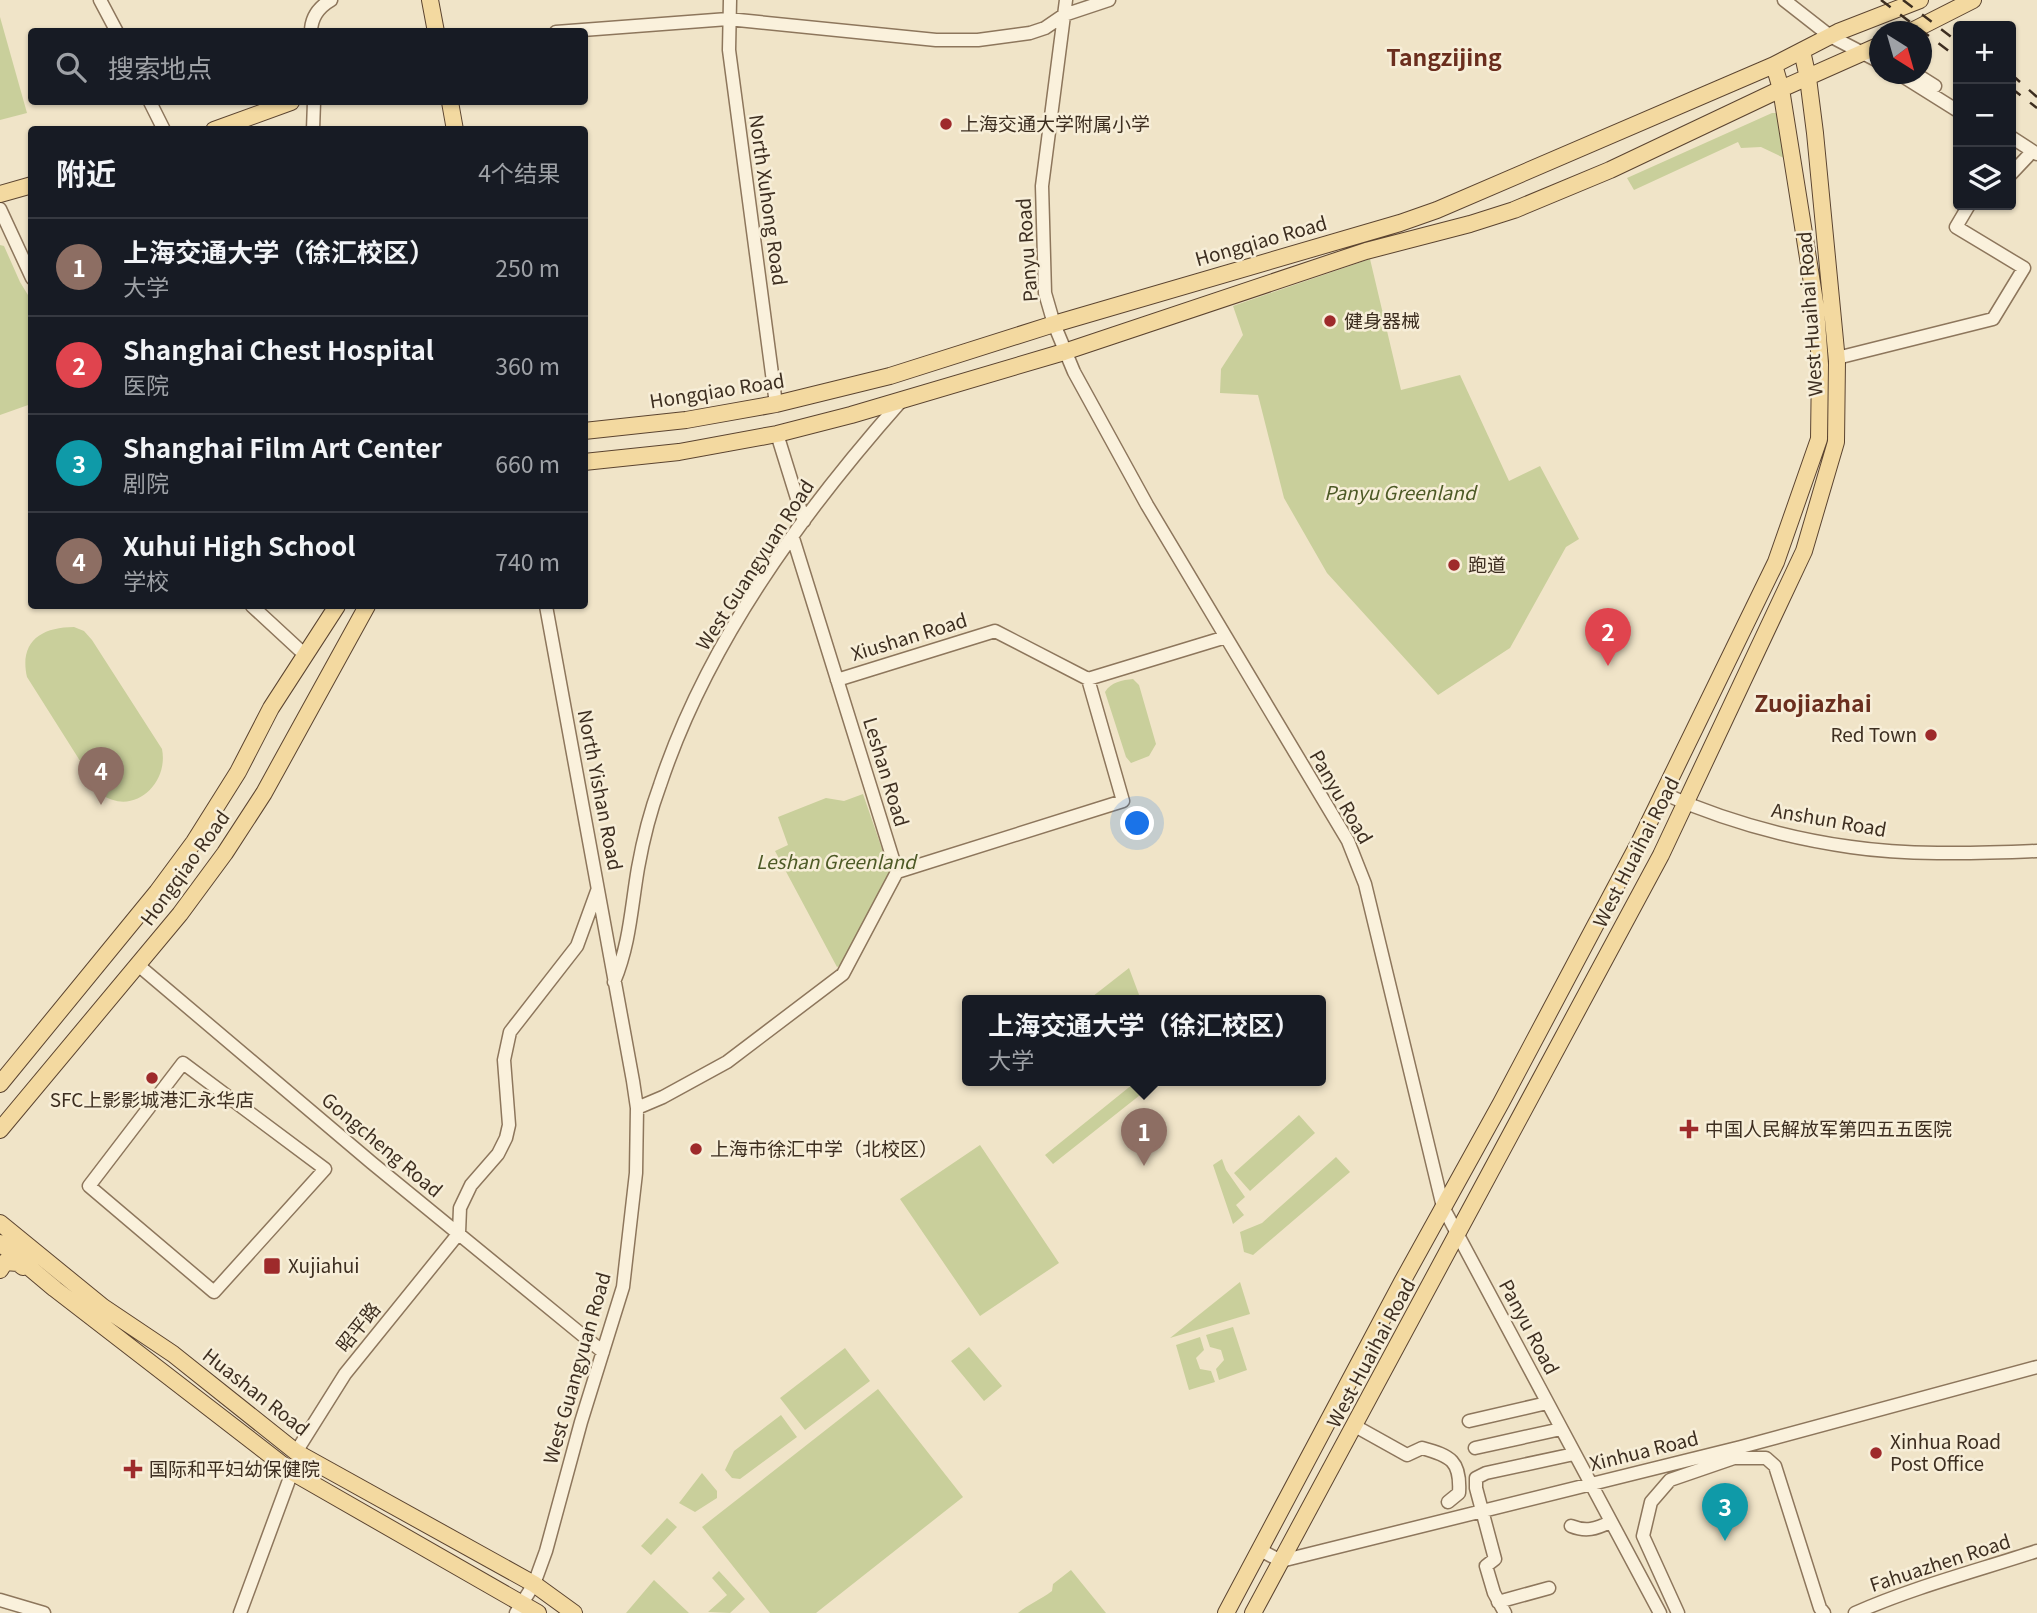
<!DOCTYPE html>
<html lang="zh">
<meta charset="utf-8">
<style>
:root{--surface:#171b24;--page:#242831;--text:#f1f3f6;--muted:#9ea1a6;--line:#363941;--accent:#ea580c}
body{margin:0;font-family:Georgia,"Noto Sans SC",serif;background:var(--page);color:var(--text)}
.controls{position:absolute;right:21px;top:21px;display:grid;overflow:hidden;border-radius:7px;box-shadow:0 2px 5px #0004}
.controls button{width:63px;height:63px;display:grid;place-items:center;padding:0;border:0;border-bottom:2px solid var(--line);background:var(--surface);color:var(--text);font:35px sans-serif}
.compass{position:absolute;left:1869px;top:21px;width:63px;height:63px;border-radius:50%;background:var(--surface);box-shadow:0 2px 5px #0004;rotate:143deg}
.you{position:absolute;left:1138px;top:824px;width:24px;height:24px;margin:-18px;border:5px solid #fff;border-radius:50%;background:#1a73e8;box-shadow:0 0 0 10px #1a73e833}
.badge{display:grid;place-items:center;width:46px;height:46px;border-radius:50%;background:var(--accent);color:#fff;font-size:23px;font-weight:700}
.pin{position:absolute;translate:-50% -58px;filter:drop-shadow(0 2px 4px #0008)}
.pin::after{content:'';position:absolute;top:37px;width:24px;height:21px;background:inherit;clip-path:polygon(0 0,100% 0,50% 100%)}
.popup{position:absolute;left:962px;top:995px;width:364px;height:91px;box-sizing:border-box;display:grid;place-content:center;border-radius:7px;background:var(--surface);filter:drop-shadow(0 2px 5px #0005);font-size:23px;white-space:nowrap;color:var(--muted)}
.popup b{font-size:26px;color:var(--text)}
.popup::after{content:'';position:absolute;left:50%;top:100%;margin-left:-14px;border:14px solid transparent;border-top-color:var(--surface)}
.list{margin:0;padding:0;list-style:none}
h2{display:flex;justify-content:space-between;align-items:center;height:91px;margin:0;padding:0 28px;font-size:30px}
h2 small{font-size:23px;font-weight:400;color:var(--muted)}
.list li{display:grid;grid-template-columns:46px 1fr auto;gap:21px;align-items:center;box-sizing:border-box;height:98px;padding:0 28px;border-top:2px solid var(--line)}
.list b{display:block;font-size:26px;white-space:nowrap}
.list p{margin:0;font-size:23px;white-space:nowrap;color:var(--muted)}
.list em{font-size:23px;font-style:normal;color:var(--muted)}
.icon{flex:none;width:38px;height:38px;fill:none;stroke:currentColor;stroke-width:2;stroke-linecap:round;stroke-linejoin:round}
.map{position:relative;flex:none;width:2037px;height:1613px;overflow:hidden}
.search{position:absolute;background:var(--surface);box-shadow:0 2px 5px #0004;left:28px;top:28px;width:560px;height:77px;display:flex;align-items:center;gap:18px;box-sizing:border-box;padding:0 24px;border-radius:7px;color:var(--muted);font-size:26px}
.panel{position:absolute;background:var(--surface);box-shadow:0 2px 5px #0004;left:28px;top:126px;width:560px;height:483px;border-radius:7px}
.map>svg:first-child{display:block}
.green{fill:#c9cf9b}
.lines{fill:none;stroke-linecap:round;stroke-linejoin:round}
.minor-casing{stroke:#8d765c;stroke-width:15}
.major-casing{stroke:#5b4430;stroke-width:18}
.minor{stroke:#faf1dc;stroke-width:12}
.major{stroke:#f3d9a0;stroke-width:16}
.rail{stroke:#3d2e20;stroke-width:2.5;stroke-dasharray:12 12;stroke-linecap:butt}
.poi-dot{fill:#9e2a2b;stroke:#f7eed8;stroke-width:2.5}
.labels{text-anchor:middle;stroke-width:5;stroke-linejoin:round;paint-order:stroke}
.poi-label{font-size:19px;fill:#3d2e20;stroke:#f7eed8;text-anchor:start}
.street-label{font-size:19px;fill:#3d2e20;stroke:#f7eed8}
.park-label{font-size:19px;font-style:italic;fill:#4d5a26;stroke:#f7eed8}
.quarter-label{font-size:23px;font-weight:bold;fill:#6b2e1e;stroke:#f7eed8}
</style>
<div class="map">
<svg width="2037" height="1613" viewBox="0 0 2037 1613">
<rect width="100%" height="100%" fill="#f0e4c8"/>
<path class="green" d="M0,17L27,113L0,120Z
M1772,113H1777L1784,119V158L1761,147L1741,148L1738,142L1634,190L1627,178Z
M0,245L4,246L20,282L31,300V404L0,415Z
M1370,259L1401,390L1460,375L1509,481L1540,466L1579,539L1566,547L1510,648L1438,695L1327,573L1284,498L1258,395L1220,393L1221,369L1243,335L1233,306Z
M74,627L84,631L92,640L162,749C169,784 133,817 101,794L27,677C19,642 41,627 74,627Z
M1133,679L1139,685L1156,744L1149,756L1131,763L1126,757L1105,692C1111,682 1122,680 1133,679Z
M863,794L890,872L841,965L837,967L775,851L788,845L778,817L826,798L844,801Z
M1129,968L1141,1000H1088Z
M1138,1080H1159L1053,1164L1045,1155Z
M1299,1115L1315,1133L1250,1191L1234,1173Z
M980,1145L1059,1263L980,1316L900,1199Z
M1336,1157L1350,1172L1253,1255L1244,1252L1240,1232L1262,1223Z
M1222,1159L1226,1170L1245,1197L1236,1205L1244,1215L1233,1224L1213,1165Z
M1240,1282L1250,1314L1170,1338Z
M1233,1327L1247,1370L1219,1380L1216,1369L1224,1360L1221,1350L1210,1347L1206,1335Z
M1200,1337L1204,1350L1196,1358L1200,1369L1211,1371L1215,1382L1189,1390L1176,1345Z
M969,1347L1002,1386L984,1401L951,1361Z
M845,1348L870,1381L805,1430L780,1398Z
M878,1389L963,1497L816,1613H770L702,1527Z
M781,1415L797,1437L740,1479L732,1478L725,1470L734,1451Z
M702,1473L717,1491V1498L695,1512L679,1503Z
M667,1518L677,1527L651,1555L641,1546Z
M1071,1570L1106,1613H1018C1029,1604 1040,1600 1052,1591L1053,1584Z
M719,1571L745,1599L730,1613L708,1612L727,1595L712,1578Z
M654,1580L689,1613H626Z"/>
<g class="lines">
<defs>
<path id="minor" d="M100,0L117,32
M730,0L729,50L776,404
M1066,0L1042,186L1045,293L1054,324L1074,372L1147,505L1348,841L1365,884L1443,1207L1660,1613
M1784,0L1830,36L1880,62
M311,32C311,17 319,7 331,0
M556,32L728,19L936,40H978L1030,33L1045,28L1064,15L1109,0
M1899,74L1958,111
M1916,74L1935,86
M150,102L164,130
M313,130L314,102
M2011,137L2037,154
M2011,174L2028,156
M0,209L32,278
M1837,358L1993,319L2024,268L1956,227L1969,205
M777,434L804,521
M252,606L304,654
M837,680L995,631L1088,679L1226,637
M1662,793C1721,819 1786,838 1851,847C1912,856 1976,853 2037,851
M897,872L1123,801L1088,679
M138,965L372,1163L603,1352
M614,982C630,943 631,909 638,868C643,840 650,812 660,785C708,641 802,513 902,400
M183,1063L325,1169L214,1292L89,1186Z
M637,1108L663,1097L727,1062L843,974L897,872L793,538
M1469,1421L1547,1403
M1355,1426L1407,1455L1422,1448C1451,1456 1461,1461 1459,1493L1448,1502
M1475,1448L1561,1429
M296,1452L345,1374L459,1233L460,1208L471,1185L498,1154L506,1138L509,1125L504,1060L510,1032L577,946L597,891
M1730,1452L1734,1458H1766L1775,1466L1820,1608L1824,1613
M1571,1526C1586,1532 1596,1529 1610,1522
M1260,1550L1281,1561L1741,1447L2037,1367
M0,1600L44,1613
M1498,1602L1549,1588
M240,1613L292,1472
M516,1613L534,1584L546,1551L581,1422L623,1287L636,1173L637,1108L633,1081L546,606
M1505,1613L1494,1593L1486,1566L1495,1559L1476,1488V1478L1486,1473L1574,1454
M1678,1613L1643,1536L1651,1502L1670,1480L1734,1458
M1855,1613C1914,1587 1976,1571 2037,1551"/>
<path id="major" d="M430,0L436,32
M1910,32L1973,0
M450,102L455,130
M214,130L291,102
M0,194L32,185
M584,431L686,420L776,404L890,376L1054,324L1400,223L1437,210L1774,65L1838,32L1920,0
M584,462L679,452L777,434L851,415L1064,352L1366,251L1470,224L1514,210L1610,170L1781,89L1880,45
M0,1084L157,892L194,842L238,772L271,708L337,606
M0,1130L180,914L225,853L264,793L367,606
M0,1223L103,1307L173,1354L296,1452L534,1584L574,1613
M0,1243L55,1289L292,1472L538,1613
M0,1270L5,1262L18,1263L23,1267
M1226,1613L1402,1282L1501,1103L1640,841L1776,562L1819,439L1820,364L1816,308L1781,89L1774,65
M1253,1613L1661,855L1804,551L1836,442L1837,361L1815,133L1808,78L1802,51"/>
</defs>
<use href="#minor" class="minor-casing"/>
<use href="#major" class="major-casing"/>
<use href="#minor" class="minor"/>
<use href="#major" class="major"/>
<path class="rail" d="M1881,0L1958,58
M1903,0L1958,42
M2011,74L2037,97
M2011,88L2037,108"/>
</g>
<g class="poi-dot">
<circle cx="946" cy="124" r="7"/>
<circle cx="1330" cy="321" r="7"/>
<circle cx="1454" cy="565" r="7"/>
<circle cx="1931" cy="735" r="7"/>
<circle cx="152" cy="1078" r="7"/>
<path d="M1685.5 1118.5h7v7h7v7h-7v7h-7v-7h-7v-7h7z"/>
<circle cx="696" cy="1149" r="7"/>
<rect x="263" y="1257" width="18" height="18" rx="3.5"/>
<circle cx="1876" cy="1453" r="7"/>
<path d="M129.5 1458.5h7v7h7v7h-7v7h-7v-7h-7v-7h7z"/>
</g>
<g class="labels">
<g class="poi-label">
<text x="960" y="131">上海交通大学附属小学</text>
<text x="1344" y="328">健身器械</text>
<text x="1468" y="572">跑道</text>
<text x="1917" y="742" text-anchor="end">Red Town</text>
<text x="152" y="1107" text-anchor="middle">SFC上影影城港汇永华店</text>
<text x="1705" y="1136">中国人民解放军第四五五医院</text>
<text x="710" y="1156">上海市徐汇中学（北校区）</text>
<text x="288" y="1273">Xujiahui</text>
<text x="1890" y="1449">Xinhua Road<tspan x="1890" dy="22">Post Office</tspan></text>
<text x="149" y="1476">国际和平妇幼保健院</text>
</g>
<g class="street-label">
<text transform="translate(768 200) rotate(82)" y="7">North Xuhong Road</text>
<text transform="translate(1261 241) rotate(-16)" y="7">Hongqiao Road</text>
<text transform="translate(1027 250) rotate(-94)" y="7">Panyu Road</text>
<text transform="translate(1810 314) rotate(-94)" y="7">West Huaihai Road</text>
<text transform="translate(717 391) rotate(-9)" y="7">Hongqiao Road</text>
<text transform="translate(755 565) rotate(-57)" y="7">West Guangyuan Road</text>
<text transform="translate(909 637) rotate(-17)" y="7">Xiushan Road</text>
<text transform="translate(886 772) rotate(73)" y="7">Leshan Road</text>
<text transform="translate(600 790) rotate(79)" y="7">North Yishan Road</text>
<text transform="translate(1341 797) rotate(60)" y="7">Panyu Road</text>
<text transform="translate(1829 820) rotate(10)" y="7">Anshun Road</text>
<text transform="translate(1636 852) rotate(-63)" y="7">West Huaihai Road</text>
<text transform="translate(185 868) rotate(-54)" y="7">Hongqiao Road</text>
<text transform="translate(382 1145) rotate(40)" y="7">Gongcheng Road</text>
<text transform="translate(358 1327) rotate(-51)" y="7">昭平路</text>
<text transform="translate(1529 1327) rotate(62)" y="7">Panyu Road</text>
<text transform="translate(1371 1353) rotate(-62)" y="7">West Huaihai Road</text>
<text transform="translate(577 1368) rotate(-74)" y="7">West Guangyuan Road</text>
<text transform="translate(256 1392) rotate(38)" y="7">Huashan Road</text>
<text transform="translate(1644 1451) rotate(-14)" y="7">Xinhua Road</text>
<text transform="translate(1940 1563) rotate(-18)" y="7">Fahuazhen Road</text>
</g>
<g class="park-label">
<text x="1400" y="500">Panyu Greenland</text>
<text x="836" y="869">Leshan Greenland</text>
</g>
<g class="quarter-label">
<text x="1444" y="66">Tangzijing</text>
<text x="1813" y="712">Zuojiazhai</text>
</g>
</g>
</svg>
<div class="controls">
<button>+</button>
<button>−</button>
<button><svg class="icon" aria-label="layers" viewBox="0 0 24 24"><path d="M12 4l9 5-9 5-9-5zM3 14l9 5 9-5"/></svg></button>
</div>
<svg class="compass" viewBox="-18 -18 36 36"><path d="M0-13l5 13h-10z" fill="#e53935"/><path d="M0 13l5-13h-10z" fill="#9ea1a6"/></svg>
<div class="you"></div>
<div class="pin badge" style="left:1144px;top:1166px;background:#8d6e63">1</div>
<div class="popup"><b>上海交通大学（徐汇校区）</b>大学</div>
<div class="pin badge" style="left:1608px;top:666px;background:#e0444e">2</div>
<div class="pin badge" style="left:1725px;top:1541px;background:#0f9aa8">3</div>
<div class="pin badge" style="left:101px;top:805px;background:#8d6e63">4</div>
<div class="search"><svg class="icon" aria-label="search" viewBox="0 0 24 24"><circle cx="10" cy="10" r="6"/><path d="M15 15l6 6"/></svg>搜索地点</div>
<section class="panel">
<h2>附近<small>4个结果</small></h2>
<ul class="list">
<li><span class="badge" style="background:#8d6e63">1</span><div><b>上海交通大学（徐汇校区）</b><p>大学</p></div><em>250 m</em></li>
<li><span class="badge" style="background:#e0444e">2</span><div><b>Shanghai Chest Hospital</b><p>医院</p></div><em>360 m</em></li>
<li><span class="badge" style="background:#0f9aa8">3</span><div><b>Shanghai Film Art Center</b><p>剧院</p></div><em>660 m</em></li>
<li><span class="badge" style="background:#8d6e63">4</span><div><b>Xuhui High School</b><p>学校</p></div><em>740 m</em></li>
</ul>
</section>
</div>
